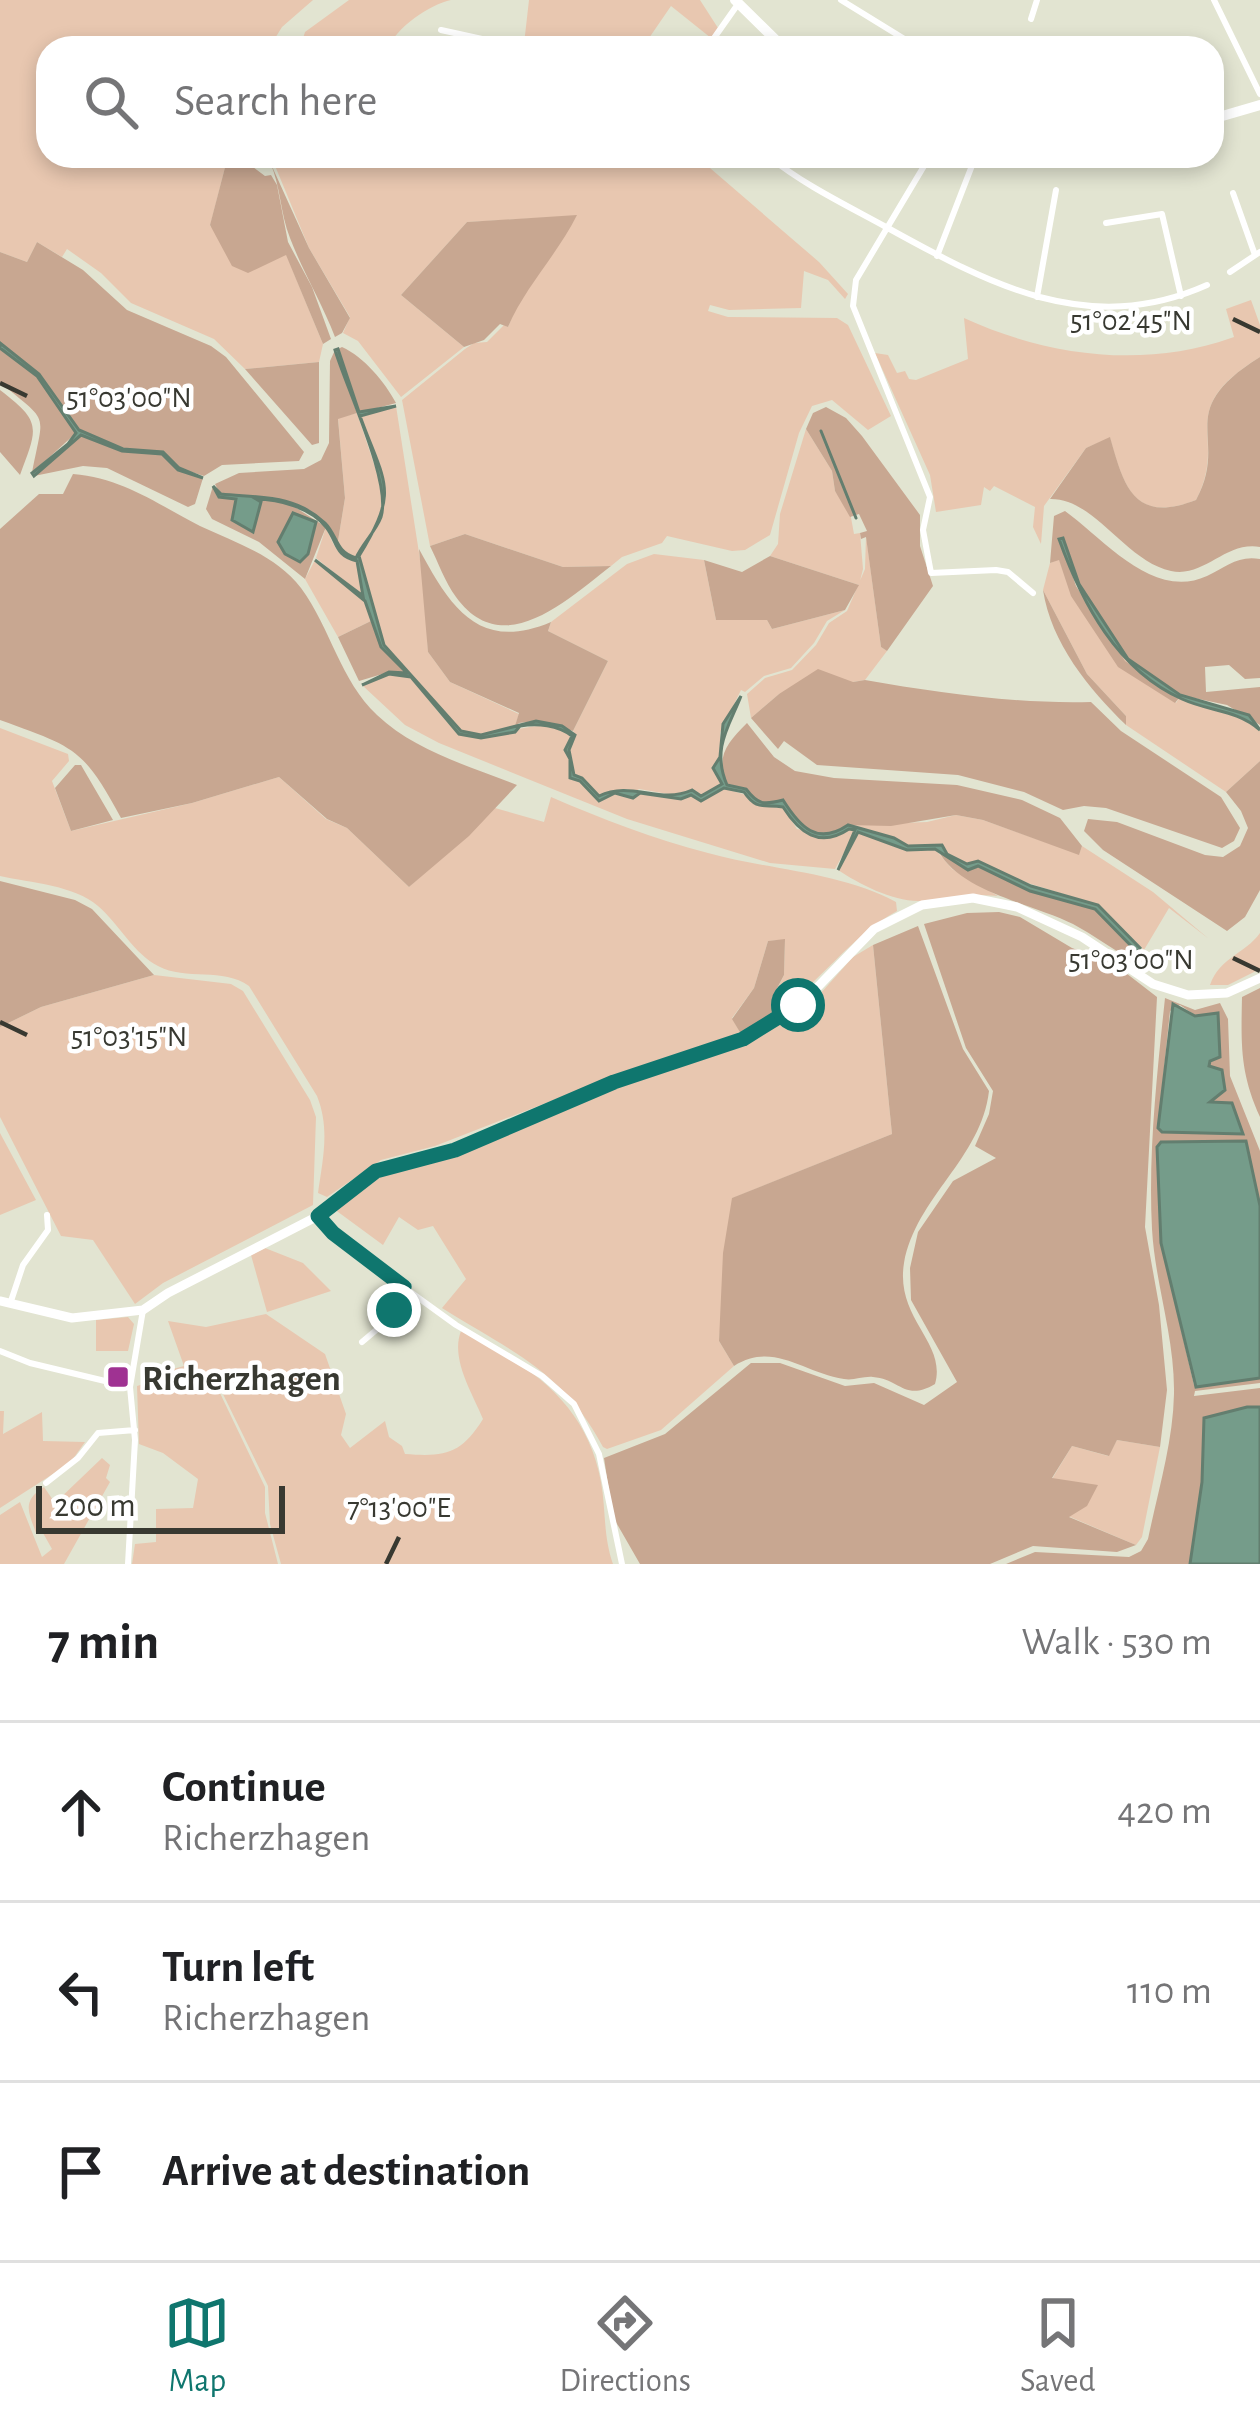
<!DOCTYPE html>
<meta charset="utf-8">
<style>
:root{--surface:#fff;--page:#f2f2f2;--text:#202124;--muted:#757577;--line:#e0e0e0;--accent:#0f766e}
body{margin:0;font-family:"Alegreya Sans",sans-serif;background:var(--page);color:var(--text)}
.scale{position:absolute;left:36px;bottom:30px;width:249px;box-sizing:border-box;padding-left:12px;border:6px solid #383931;border-top:0;font-size:33px;line-height:42px;white-space:nowrap;color:#383931;-webkit-text-stroke:9px #fff;paint-order:stroke}
.stop{position:absolute;width:36px;height:36px;margin:-27px;border:9px solid #0f766e;border-radius:50%;background:#fff}
.stop.end{background:#0f766e;border-color:#fff;box-shadow:0 3px 12px #0008}
.list{margin:0;padding:0;list-style:none}
h2{display:flex;justify-content:space-between;align-items:center;height:156px;margin:0;padding:0 48px;font-size:51px}
h2 small{font-size:39px;font-weight:400;color:var(--muted)}
.list li{display:grid;grid-template-columns:78px 1fr auto;gap:36px;align-items:center;box-sizing:border-box;height:180px;padding:0 48px;border-top:3px solid var(--line)}
.list b{display:block;font-size:45px;white-space:nowrap}
.list p{margin:0;font-size:39px;white-space:nowrap;color:var(--muted)}
.list em{font-size:39px;font-style:normal;color:var(--muted)}
.icon{flex:none;width:66px;height:66px;fill:none;stroke:currentColor;stroke-width:2;stroke-linecap:round;stroke-linejoin:round}
.map{position:relative;flex:none;width:1260px;height:1564px;overflow:hidden}
.search{position:absolute;background:var(--surface);box-shadow:0 6px 18px #0003;left:36px;right:36px;top:36px;height:132px;display:flex;align-items:center;gap:30px;box-sizing:border-box;padding:0 42px;border-radius:36px;color:var(--muted);font-size:45px}
.sheet{height:696px;background:var(--surface)}
nav{display:flex;justify-content:space-around;align-items:center;box-sizing:border-box;height:168px;border-top:3px solid var(--line);background:var(--surface);font-size:33px;color:var(--muted)}
nav a{display:grid;justify-items:center;gap:6px}
nav .on{color:var(--accent)}
.map>svg:first-child{display:block}
.green{fill:#e8c7b0}
.forest{fill:#c8a791;fill-rule:evenodd}
.water{fill:#759c8a;stroke:#637e6f;stroke-width:3}
.lines{fill:none;stroke-linecap:round;stroke-linejoin:round}
.stream{stroke:#637e6f;stroke-width:3}
.street{stroke:#fff;stroke-width:6}
.secondary{stroke:#fff;stroke-width:9}
.primary{stroke:#fff;stroke-width:10}
.route{stroke:#0f766e;stroke-width:15}
.ticks{fill:none;stroke:#383931;stroke-width:4.5}
.poi-dot{fill:#9f3292;stroke:#fff;stroke-width:4.5}
.labels{text-anchor:middle;stroke-width:9;stroke-linejoin:round;paint-order:stroke}
.poi-label{font-size:36px;font-weight:bold;fill:#383931;stroke:#fff;text-anchor:start}
.ticks-label{font-size:30px;text-anchor:middle;fill:#383931;stroke:#fff;stroke-width:9;stroke-linejoin:round;paint-order:stroke}
</style>
<div class="map">
<svg width="1260" height="1564" viewBox="0 0 1260 1564">
<rect width="100%" height="100%" fill="#e2e4d1"/>
<path class="green" d="M0,0H313L282,27L269,48H77L74,43V48H48V156H228L210,226L286,254L323,344L319,362L245,369L214,339L131,303L101,273L67,249L62,257L37,242L27,262L0,252Z
M349,0H451C430,4 396,28 388,48H300L305,32Z
M529,0H700L718,28L711,38L671,6L647,41L656,48H538L524,44Z
M271,156H696L819,262L848,294L845,299L828,280L804,271L801,308L729,310L710,305L708,311L728,317L837,318L848,325L891,416L868,430L832,400L812,406L799,433L770,535L745,550L732,551L667,536L662,543L622,557L611,566L563,567L465,534L430,546L402,400L465,349L474,343L487,342L504,325L508,327L517,305L576,216L467,222L401,295L464,347L401,397L358,341L343,333L350,317L309,248Z
M1251,300L1260,325V357C1171,412 1230,435 1196,500C1135,524 1124,488 1110,438L1086,448L1044,506L1041,544L1033,527L1035,507L994,486L990,491L984,487L981,505L936,512L930,475L875,353L888,355L897,373L905,371L909,379L916,380L968,359L964,318C1047,356 1143,369 1231,338L1234,337L1226,309Z
M396,406L425,591L428,652L450,682L519,714L514,729L481,735L461,731L384,645L359,556C400,490 385,483 360,415Z
M357,413L382,488L381,517L356,558L337,547L345,498L338,418Z
M806,429L832,471L835,491L850,512L854,534L860,533L863,569L859,585L770,556L778,544L780,514Z
M326,527C333,544 337,557 357,561L364,597L316,558Z
M866,536L881,647L887,651L865,680L779,694L751,718L747,694L765,678L792,670L816,645L829,623L847,611L865,569Z
M654,554L704,560L716,620H767L772,629L845,610L827,621L814,643L791,668L764,676L745,692L741,690L720,733L723,784L701,796L692,791L680,796L639,789L633,793L627,789L599,797L582,778L574,775L569,750L575,736L573,731L608,661L548,631L551,622L627,564Z
M1059,559L1072,596L1176,703L1179,698C1208,708 1236,709 1260,730V761L1226,792L1126,725V716L1087,674L1043,590L1050,563Z
M315,560L366,601L371,621L338,637L305,579Z
M389,674L411,677C423,691 447,727 462,734C495,750 527,710 571,734L565,750L570,759V778L580,781L599,801L615,793L633,798L639,793C660,799 683,790 701,800L724,788L783,807L797,829L838,836L849,829L856,831L835,869L770,863L627,819L439,743L405,725L362,685Z
M0,728L68,754L69,761L52,781L71,831L192,803L279,777L326,819L347,828L409,887L495,808L544,822L551,797C602,819 654,839 708,853C769,870 840,872 896,902L897,911C850,937 821,981 778,1012L772,999L784,975L785,940L768,941L754,988L732,1018L741,1034L610,1078L435,1146L381,1160L327,1197L318,1193C323,1158 330,1129 317,1096L249,986C223,967 186,981 158,966C134,954 119,924 98,906C74,885 31,883 0,876Z
M956,815L983,820L1079,854L1082,846L1153,892L1209,939L1169,908L1144,950L1098,905L967,864L947,854L942,845L908,846L851,825L927,822Z
M858,831L907,850L935,849L952,869L998,896C971,893 947,900 920,901C894,902 859,884 838,870Z
M1260,933V969L1228,985H1210C1220,957 1245,954 1260,933Z
M873,945L892,1134L733,1198L719,1341L734,1366L661,1430L607,1449L603,1447C563,1371 512,1352 442,1308L466,1279L433,1226L418,1230L399,1217L383,1245L334,1209L380,1175L474,1148L629,1082L742,1045L792,1016L820,994L853,957Z
M154,975L231,984L243,991L310,1100L316,1117L313,1205L163,1283L135,1304L93,1240L61,1236L0,1117V1027L41,1007Z
M0,1133L36,1200L0,1215Z
M265,1248L303,1263L331,1291L267,1312L251,1255Z
M266,1314L325,1354L346,1414L341,1435L350,1448L385,1421L389,1437L402,1446L405,1454C446,1457 461,1454 483,1419C473,1394 450,1359 461,1331C529,1364 587,1403 601,1482C606,1509 603,1536 613,1564H281L270,1524L268,1486L221,1390L218,1373L219,1391L265,1487V1513L278,1564H132L135,1544L156,1542V1509L193,1508L198,1479L163,1453L139,1444L137,1386L172,1375L173,1369L184,1366L168,1321L206,1327Z
M128,1317L134,1324L128,1351H96V1320Z
M0,1411H4L3,1434L42,1412L43,1441L85,1442L70,1463L0,1508Z
M1117,1440L1160,1447L1142,1537L1136,1545L1068,1516L1052,1479L1072,1446L1108,1456Z
M102,1458L110,1465L106,1478L110,1482L64,1564H0V1515L20,1502L42,1557L52,1549L43,1533H36C28,1511 22,1501 44,1487L55,1503Z"/>
<path class="forest" d="M228,156H238L265,176L271,175L277,185L288,242L312,287L331,339L323,344L286,255L248,273L232,266L210,225Z
M270,162L309,248L350,318L342,333L335,337C322,303 303,272 290,238C280,213 281,187 270,162Z
M577,215C557,255 525,287 508,327L500,324L484,340L464,347L401,295L467,222Z
M37,242L83,270L127,310L211,346L226,357L304,452L299,461L222,465L204,476L179,468L163,452L123,449L79,430L39,374L0,343V252L27,262Z
M342,347C364,357 385,382 396,403L359,413L338,349Z
M0,348L37,376L76,433L32,473C44,409 50,425 0,382Z
M335,350L357,413L338,419L345,498L337,547C315,495 270,500 220,494L215,484L239,473L304,469L321,460L329,443L330,361Z
M1260,357V547C1225,541 1205,578 1171,571C1125,561 1095,498 1050,499L1086,448L1110,437C1124,487 1134,524 1196,500C1231,436 1170,413 1260,357Z
M319,362V443L312,445L245,369Z
M0,390C42,422 38,427 20,475L0,452Z
M826,407L846,418L862,436L920,515V546L933,586L887,651L881,647L866,537L861,539L860,533L867,531L859,514L850,517L835,491L832,471L806,429L813,413Z
M81,435L122,451L162,454L178,470L203,478L195,504L188,507L107,468L83,466L34,476Z
M73,474C123,478 157,504 200,526C236,543 276,555 301,588C331,629 340,680 377,715C415,751 469,766 517,785L469,836L409,887L347,828L327,819L279,777L192,803L121,818C83,747 74,747 0,720V529L39,494H63Z
M213,486L219,497L287,502L326,527L305,579L259,542L212,519L206,509Z
M1065,511C1104,539 1153,601 1207,576C1226,567 1238,555 1260,559V678L1245,679L1229,665L1205,667L1206,692L1260,687V725L1227,705L1180,695L1128,659L1079,584L1060,539L1076,586L1125,661L1179,698L1175,703L1118,667L1071,596L1059,560L1050,563L1054,516Z
M465,534L563,567L611,566C568,599 503,662 456,597C445,582 438,562 430,546Z
M419,549C450,606 478,653 551,622L548,631L608,661L573,731L536,721L519,723L514,729L519,713L450,682L428,652Z
M770,556L859,585L845,610L772,629L767,620H716L704,560L742,572Z
M1043,590L1087,674L1126,716V725C1089,689 1051,643 1043,590Z
M371,621L381,647L408,674L389,672L359,681L338,637Z
M818,669L853,682L865,680C940,693 1015,704 1091,702L1121,731L1221,797L1240,828L1234,841L1222,848L1106,808L1084,806L1063,810L1024,792L958,775L817,765L784,741L778,749L751,718L779,694Z
M747,723L774,757L795,771L834,778L957,785L1022,800L1060,818L1082,846L1079,855L983,820L956,815L891,826L848,825L837,832L820,836L800,826L783,801C764,805 758,805 746,789L727,785C715,757 727,743 747,723Z
M1260,761V890L1245,917L1227,931L1103,850L1084,831L1088,819L1117,822L1205,855L1223,857L1240,846L1248,828L1241,811L1226,792Z
M75,765H81L113,820L71,831L55,788Z
M939,852L968,870L977,866L1029,891L1095,909L1137,952L1130,960C1112,948 1093,935 1073,924C1033,904 961,892 939,852Z
M0,881L75,900L92,909L154,975L41,1007L0,1027Z
M999,912L1020,917L1072,948L1113,963L1157,997L1145,1227L1159,1305L1167,1390L1160,1447L1117,1440L1109,1456L1072,1446L1052,1478L1098,1485L1087,1506L1069,1517L1136,1545L1117,1552L1033,1546L990,1564H640L613,1517L604,1458L665,1434L751,1363H780L845,1386L874,1383L924,1405L957,1382L911,1300L910,1268L918,1232L953,1181L996,1158L975,1146L989,1114L993,1091L966,1048L924,924L967,913Z
M918,926L963,1049L989,1091C981,1159 916,1197 904,1263C895,1319 947,1342 935,1384C905,1402 900,1379 873,1377C863,1376 853,1381 844,1379C803,1373 774,1341 734,1366L719,1341L723,1253L732,1198L892,1134L873,945Z
M785,939L784,975L772,998L778,1012L741,1034L732,1019L754,988L768,941Z
M1260,988V1117C1240,1073 1241,1045 1242,997Z
M1165,998L1195,1010L1220,1003L1228,1019L1230,1076L1260,1151V1206L1246,1141L1162,1142L1157,1147L1161,1243L1194,1385L1260,1378V1383L1195,1391L1194,1396L1260,1388V1407L1204,1418L1202,1482L1190,1564H1006L1035,1552L1129,1557L1141,1551L1148,1539C1158,1491 1173,1442 1174,1394C1175,1337 1155,1284 1152,1229C1148,1153 1157,1074 1165,998ZM1180,1005L1196,1016L1217,1013L1209,1067L1215,1070L1209,1102L1232,1104L1242,1134L1162,1132L1158,1128L1170,1011Z"/>
<path class="water" d="M0,343L39,374L79,430L123,449L163,452L179,468L203,478L178,470L162,454L122,451L81,435L34,476L32,473L68,444L76,433L37,376L0,348Z
M338,349L359,412L396,406L360,416C385,485 400,489 359,556L384,645L461,731L481,735L536,721L562,726L575,735L569,750L574,775L582,778L599,796C632,780 659,805 692,790L701,796L722,784L713,768L720,757L723,724L741,696C730,725 711,748 727,785L746,789C758,805 764,805 783,800C800,827 817,846 848,825L894,838L908,846L942,845L947,854L967,864L978,861L1031,886L1098,905L1140,948L1137,952L1095,909L1030,891L978,866L968,870L935,849L907,850L858,832L838,870L855,830L849,829C819,849 799,832 783,807C763,804 757,811 744,792L724,788L701,801L691,795L681,799L640,793L633,798L615,793L599,801L580,781L570,778V759L565,750L572,736C558,725 537,723 520,726L515,732L481,738L459,734L411,677L389,674L362,685L389,672L407,673L381,647L365,601L315,560L363,596L357,561C334,556 338,542 326,527C311,508 279,499 256,499L261,502L253,532L232,520L236,499L219,497L213,486L221,494C259,498 294,494 325,523C338,536 335,552 356,558C362,544 376,531 381,517C392,483 346,387 335,350Z
M293,513L316,522L308,554L300,562L285,554L278,542Z
M1063,538L1079,584L1128,659L1180,695L1249,715L1260,730C1236,709 1210,712 1182,699C1117,670 1082,603 1059,539Z
M1173,1004L1195,1016L1218,1013L1220,1057L1210,1061L1209,1066L1222,1070L1225,1090L1210,1102L1232,1103L1243,1134L1162,1132L1158,1128Z
M1246,1141L1260,1206V1378L1196,1387L1161,1243L1157,1147L1161,1142Z
M1247,1407H1260V1564H1190L1202,1482L1204,1418Z"/>
<g class="lines">
<path class="stream" d="M821,431L856,518"/>
<path class="street" d="M841,0L919,48
M1214,0L1260,94
M1031,19L1037,0
M441,30L523,48
M707,48L738,4
M768,156C804,185 846,205 886,227C989,284 1088,338 1207,285
M930,156L856,280L853,306L930,497L923,530L931,573L996,570L1008,572L1033,593
M1233,193L1255,255
M1106,223L1162,214L1181,296
M937,256L973,163
M1230,272L1260,252
M1037,297L1056,190
M318,1216L324,1226L362,1257L456,1325L542,1376L574,1404L599,1454L622,1564
M10,1304L23,1265L48,1230L47,1215
M362,1342L388,1320L405,1287
M0,1351L30,1363L130,1387
M46,1483L78,1458L98,1433L135,1430
M128,1564L135,1440L130,1387L143,1310"/>
<path class="secondary" d="M0,1301L72,1318L143,1310L168,1293L318,1216L376,1171L455,1150L614,1082L743,1039L806,999L874,929L922,905L973,898L1017,907L1082,937L1153,984L1188,995L1227,993L1260,978"/>
<path class="primary" d="M735,0L784,48
M1212,119L1260,105
M1039,156H1067"/>
</g>
<g class="lines">
<path class="route" d="M394,1310L404,1287L333,1233L318,1216L376,1171L455,1150L614,1082L743,1039L798,1005"/>
</g>
<path class="ticks" d="M1233,319L1260,332M0,383L27,396M1233,958L1260,971M0,1022L27,1035M386,1564L399,1537"/>
<rect class="poi-dot" x="106" y="1365" width="24" height="24" rx="6"/>
<g class="labels">
<g class="poi-label">
<text x="142" y="1390">Richerzhagen</text>
</g>
</g>
<g class="ticks-label">
<text x="1131" y="330">51°02'45"N</text>
<text x="129" y="407">51°03'00"N</text>
<text x="1131" y="969">51°03'00"N</text>
<text x="129" y="1046">51°03'15"N</text>
<text x="399" y="1517">7°13'00"E</text>
</g>
</svg>
<div class="scale">200 m</div>
<div class="stop" style="left:798px;top:1005px"></div>
<div class="stop end" style="left:394px;top:1310px"></div>
<div class="search"><svg class="icon" aria-label="search" viewBox="0 0 24 24"><circle cx="10" cy="10" r="6"/><path d="M15 15l6 6"/></svg>Search here</div>
</div>
<section class="sheet">
<h2>7 min<small>Walk · 530 m</small></h2>
<ul class="list">
<li><svg class="icon" aria-label="ahead" viewBox="0 0 24 24"><path d="M12 20V5M6 11l6-6 6 6"/></svg><div><b>Continue</b><p>Richerzhagen</p></div><em>420 m</em></li>
<li><svg class="icon" aria-label="left" viewBox="0 0 24 24"><path d="M17 20v-9H6M10 6l-5 5 5 5"/></svg><div><b>Turn left</b><p>Richerzhagen</p></div><em>110 m</em></li>
<li><svg class="icon" aria-label="arrive" viewBox="0 0 24 24"><path d="M6 21V4h12l-3 4 3 4H6"/></svg><div><b>Arrive at destination</b></div></li>
</ul>
</section>
<nav>
<a class="on"><svg class="icon" aria-label="map" viewBox="0 0 24 24"><path d="M3 6l6-2 6 2 6-2v14l-6 2-6-2-6 2zM9 4v14M15 6v14"/></svg>Map</a>
<a><svg class="icon" aria-label="directions" viewBox="0 0 24 24"><path d="M12 3l9 9-9 9-9-9zM9 14v-3h6M13 9l2 2-2 2"/></svg>Directions</a>
<a><svg class="icon" aria-label="saved" viewBox="0 0 24 24"><path d="M7 4h10v16l-5-4-5 4z"/></svg>Saved</a>
</nav>
